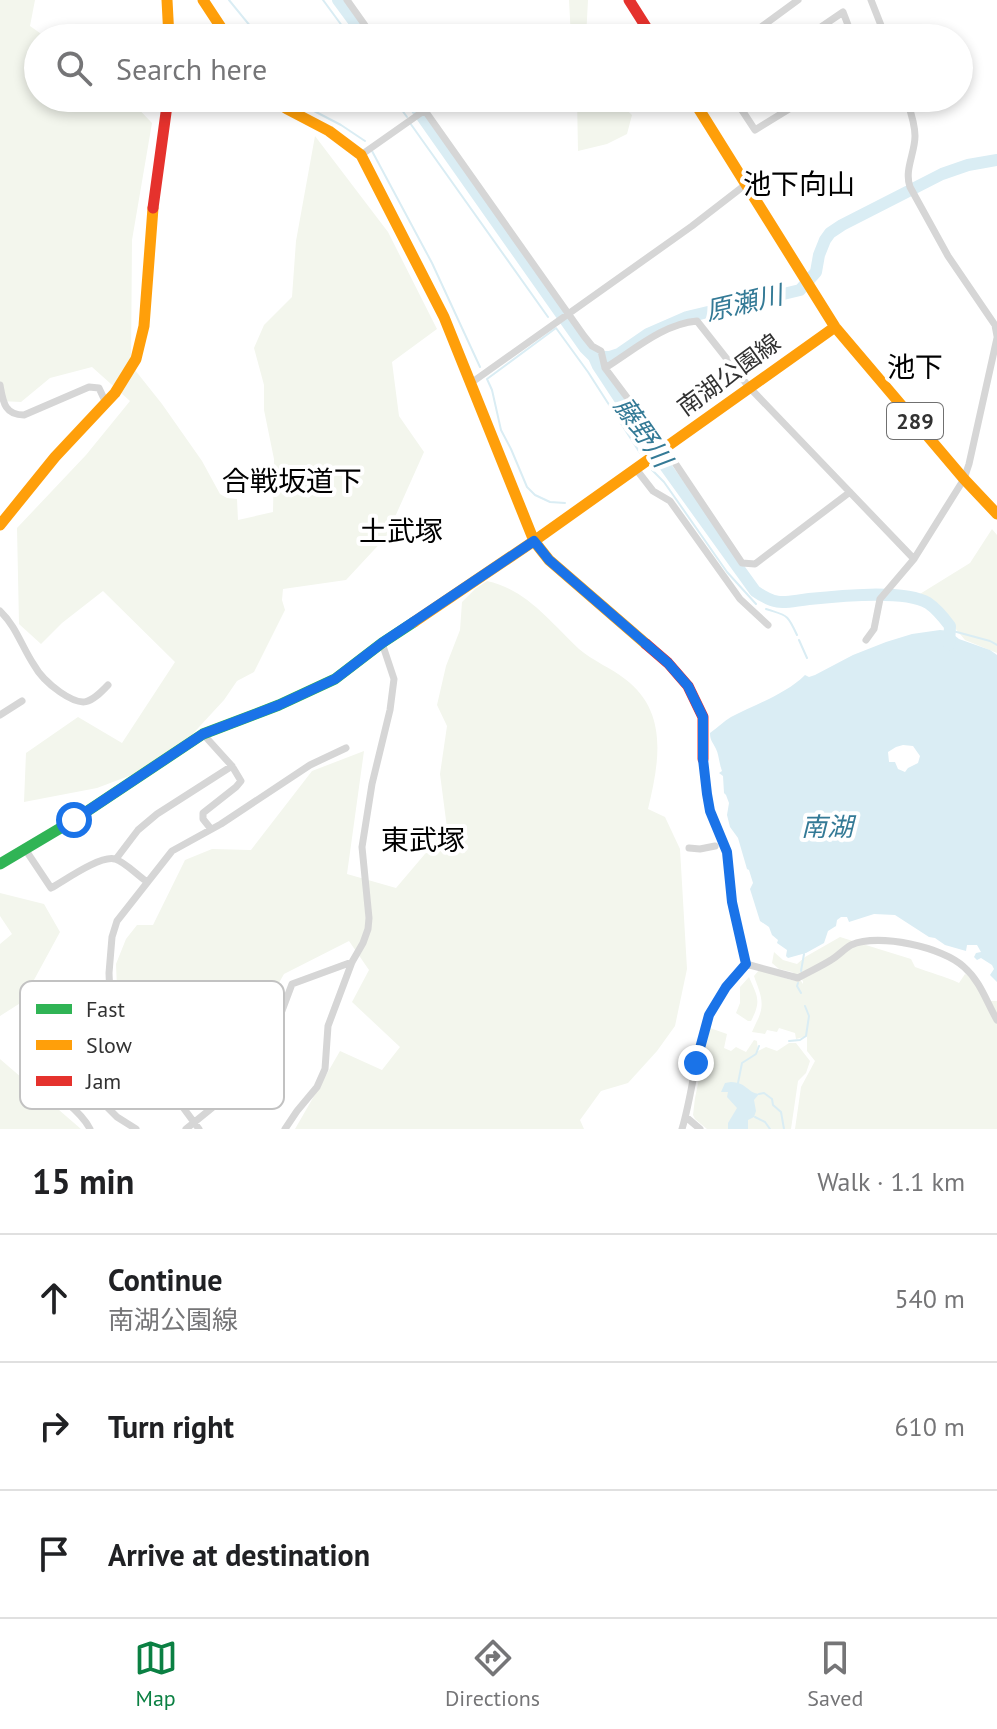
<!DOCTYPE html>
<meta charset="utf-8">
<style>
:root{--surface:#fff;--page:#f6f6f6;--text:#202124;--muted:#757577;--line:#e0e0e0;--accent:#0b8043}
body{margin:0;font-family:"PT Sans","Noto Sans JP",sans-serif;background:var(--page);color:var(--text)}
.stop{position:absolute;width:24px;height:24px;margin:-18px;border:6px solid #1a73e8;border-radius:50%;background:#fff}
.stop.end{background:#1a73e8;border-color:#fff;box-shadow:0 2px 8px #0008}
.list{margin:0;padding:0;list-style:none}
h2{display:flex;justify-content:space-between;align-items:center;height:104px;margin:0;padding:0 32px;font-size:34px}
h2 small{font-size:26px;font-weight:400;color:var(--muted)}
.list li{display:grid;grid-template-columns:52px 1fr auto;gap:24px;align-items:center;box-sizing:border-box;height:128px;padding:0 32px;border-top:2px solid var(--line)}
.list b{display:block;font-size:30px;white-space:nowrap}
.list p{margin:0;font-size:26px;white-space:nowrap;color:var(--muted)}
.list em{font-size:26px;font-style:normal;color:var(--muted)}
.icon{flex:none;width:44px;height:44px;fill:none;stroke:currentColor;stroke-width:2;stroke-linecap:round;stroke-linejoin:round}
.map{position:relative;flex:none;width:997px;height:1129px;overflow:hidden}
.search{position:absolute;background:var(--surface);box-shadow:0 4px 12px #0003;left:24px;right:24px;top:24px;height:88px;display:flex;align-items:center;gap:20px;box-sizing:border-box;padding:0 28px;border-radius:44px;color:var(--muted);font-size:30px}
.sheet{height:488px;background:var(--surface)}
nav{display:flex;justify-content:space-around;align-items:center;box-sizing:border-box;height:112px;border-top:2px solid var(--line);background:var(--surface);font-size:22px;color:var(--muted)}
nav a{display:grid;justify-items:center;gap:4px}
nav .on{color:var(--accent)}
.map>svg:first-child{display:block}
.green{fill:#f3f6ed}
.water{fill:#daedf4;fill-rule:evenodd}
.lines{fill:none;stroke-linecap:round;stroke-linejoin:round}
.stream{stroke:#daedf4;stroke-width:2}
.river{stroke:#daedf4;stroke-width:12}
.street{stroke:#d6d6d6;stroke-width:7}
.fast{stroke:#30b455;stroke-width:11}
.slow{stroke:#ff9f0a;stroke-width:11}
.jam{stroke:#e5322d;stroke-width:11}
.route{stroke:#1a73e8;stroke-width:10}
.labels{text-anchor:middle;stroke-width:8;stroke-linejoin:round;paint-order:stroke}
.shield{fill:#fff;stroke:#707070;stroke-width:2}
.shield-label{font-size:22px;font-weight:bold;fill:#323232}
.street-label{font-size:24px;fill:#323232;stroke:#fff}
.water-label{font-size:26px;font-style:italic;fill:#347a96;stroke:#fff}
.quarter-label{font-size:28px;fill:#000;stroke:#fff}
.key{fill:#fff;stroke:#c2c2c2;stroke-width:2}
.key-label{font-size:22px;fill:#323232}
</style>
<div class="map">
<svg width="997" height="1129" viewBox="0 0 997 1129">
<rect width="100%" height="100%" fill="#fff"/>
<path class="green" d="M0,0H35L30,26L47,38H38V98H128L152,123L132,240L131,365L162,404L202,461L220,494L227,498L237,499L238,520L273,512L274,459L264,410V385L254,348L264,325L292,297L296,241L315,136L388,232L437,329L392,362L399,416L424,452L386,537L346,580L283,589L282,600L285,610L254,672L237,681L224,700L176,752L158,765L97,788L24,802L26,753L78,717L122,743L175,662L103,591L62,623L41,644L19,624L17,528L86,455L130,401L92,367L50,378L21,402L0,401Z
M569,0H588L586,38H571Z
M577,98H614L632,115L627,134L607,144L578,151Z
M992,529L997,535V653L965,640L944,615L915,597L970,563Z
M487,581C527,590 550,622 579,649C593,661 611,668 625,679C669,712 659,763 648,809L665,817L680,849L687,969L675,1026L657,1051L628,1083L601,1091L580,1120L584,1129H295L340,1051L382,1070L400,1047L352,1002L369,970L349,941L284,974L259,1018L235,1078L194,1105L118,1013L116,964L126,939L137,925H153L185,860L212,849L251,850L312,771L364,751L347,874L396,888L447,828L440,774L447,726L437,705L446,666L460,630L462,602L475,589Z
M0,893L44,904L60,932L22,1002L0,1016V944L12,934L0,916Z
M840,937L911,959L915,967C930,973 945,976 959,983L965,974L974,979L986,1001H997V1129H795L801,1087L815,1061L807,1051V1033L804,1037L796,1039L795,1033L779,1028L777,1032L767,1030L765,1034L752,1032C754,1027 756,1023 758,1019C766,1002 759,991 754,976L759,970L791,980L801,981L803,984V981L792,972L779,969L772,963L774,952L783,960L797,964L805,957Z
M749,977C757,996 762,1000 751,1021H748L736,1013L740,1003V987Z
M710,1028L727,1034L724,1048L731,1051L736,1047L746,1052L754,1040L757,1041L758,1051L766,1047L777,1051L789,1043H796L810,1061L806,1073L798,1081L791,1129H707L695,1119L693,1115L695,1098Z
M0,1059L81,1129H0Z"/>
<path class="water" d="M940,630L949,631L959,639L990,650L997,655V982L990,975L994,969L992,965L981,958L977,960L974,957L976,953L981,952L977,945H967L966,951L945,945L935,938L929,937L895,915L874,914L849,922L847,917H841L837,920L836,926L828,931L824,943L806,953L788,958L786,956L787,950L777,943L778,940L772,935L769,927L760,921L750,889L753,883L749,870L747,869L738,838L730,827L727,815L729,803L726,795L724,793L723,776L719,773L722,771C719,763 719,755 716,749C713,742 710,741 710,733C717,728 724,721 731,717C756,704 786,694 805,675L809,677L815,675L853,655L886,642L912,634ZM903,745L913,746L920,756L918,763L908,768L905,772L898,769L895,762H889L888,752L896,747Z
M731,1082C748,1083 746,1092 759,1094L754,1100L756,1111L754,1117L748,1120V1129H728V1123L737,1108L727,1097L728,1092H721L725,1083Z"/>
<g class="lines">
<path class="stream" d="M229,0L260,38
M323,0L351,38
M312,98L317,105L314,111L341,125L365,141
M393,98L407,117
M410,123L548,317
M372,151L432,263L480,367
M556,328L487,379L492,390L501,430L511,449L527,487L535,495L550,502L565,503
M556,328L588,372L640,453
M652,470L664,482L727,572L756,604
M766,609C787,616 787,613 797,635
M950,626L953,631L990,641L997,645
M799,640L807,658
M801,971L804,954
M798,983L797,986L801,993
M789,1041L800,1040L806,1036L809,1016L805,1006
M738,1083L742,1063L756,1054L759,1046
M759,1094L764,1093L772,1099L773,1105L781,1112L784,1129
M755,1117L765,1122L770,1129"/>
<path class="river" d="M338,0L366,38
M409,98L585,348L594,357L598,366L650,445L755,591C778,607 784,602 809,599C837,596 904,589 928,603C937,609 944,618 950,626L949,645
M594,357H610L619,354L648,334L687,317L800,290L816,272L819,255L825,240L830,233L842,225L942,174L968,165L997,160"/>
<path class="street" d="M347,0L374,38
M871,0L886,38
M746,38L798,0
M805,38L843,12L853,38
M416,98L584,336L592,346L601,351L605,368L665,448L742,563L755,564L850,492
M734,98L755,130L807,98
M906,98C910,110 915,123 915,136C915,153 904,170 910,187L948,256L995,325L997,336
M361,155L425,110
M605,368C634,350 663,324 697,321L749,387L914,559
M471,383L692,226L745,185
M0,385C3,401 4,415 24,415L89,387L99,388L106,403
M636,469L653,491L670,501L740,599L768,625
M0,611C16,626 22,647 34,665C40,676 50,685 60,692C83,708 90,704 108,685
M866,640L874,629L880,599L914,559L964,479L969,464L997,338
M0,715L22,701
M203,734L232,766L241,781L236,787L203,813V819L211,829
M703,759L710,811L727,852L732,902L746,964L798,978C808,972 820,967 831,960C838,956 844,949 851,945C879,933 943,947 964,967C981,982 986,1001 997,1020
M689,848L700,849L715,846
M25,849L51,888C64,881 100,855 115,859C125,862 137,875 146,881
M116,859L138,830L157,814L232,766
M60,1029L102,1102L117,1117L136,1129
M686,1117L700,1129
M90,1129C80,1108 42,1084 23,1070L24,1057L27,1050L110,996
M186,1129L218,1103L233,1094L251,1072L260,1045L280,1016L292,984L352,962
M199,1129L179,1102L137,1071L123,1050L110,996L109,973L112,937L117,921L172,851L221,824L310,765L346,748
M285,1129L297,1111L317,1087L325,1069L328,1026L352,962L363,943L368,929L369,918L362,847L372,784L390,710L394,679L382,643
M682,1129C693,1092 695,1053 709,1017C717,997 732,980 746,964"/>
<path class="fast" d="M0,864L74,820L203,734L279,705L335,679L382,643L414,622"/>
<path class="slow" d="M167,0L169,38
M203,0L228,38
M270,98L287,109L329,131L361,155L444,317L534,541L549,560L646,644
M692,98L835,327L964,479L997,514
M0,525L55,457L115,393L136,359L144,326L153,208
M414,622L534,541L835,327"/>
<path class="jam" d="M629,0L653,38
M153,208L168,98
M646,644L668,663L688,686L703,717V759"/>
</g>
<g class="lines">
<path class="route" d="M74,820L203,734L279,705L335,679L382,643L534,541L549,560L668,663L688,686L703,717V759L707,794L710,811L727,852L732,902L746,964L726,987L709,1015L696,1063"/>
</g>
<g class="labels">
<rect class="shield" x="887" y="403" width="56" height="36" rx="6"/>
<g class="shield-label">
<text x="915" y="429">289</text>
</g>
<g class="street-label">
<text transform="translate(729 375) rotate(-36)" y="8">南湖公園線</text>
</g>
<g class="water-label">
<text transform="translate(744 303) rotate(-13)" y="9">原瀬川</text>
<text transform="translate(643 432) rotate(55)" y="9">藤野川</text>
<text x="827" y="836">南湖</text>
</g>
<g class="quarter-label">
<text x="799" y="194">池下向山</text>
<text x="915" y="377">池下</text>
<text x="292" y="491">合戦坂道下</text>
<text x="401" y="541">土武塚</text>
<text x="423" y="850">東武塚</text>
</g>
</g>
<rect x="20" y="981" width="264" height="128" rx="12" class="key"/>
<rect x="36" y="1004" width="36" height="10" fill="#30b455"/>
<rect x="36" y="1040" width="36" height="10" fill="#ff9f0a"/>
<rect x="36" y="1076" width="36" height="10" fill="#e5322d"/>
<g class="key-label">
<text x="86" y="1017">Fast</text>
<text x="86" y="1053">Slow</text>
<text x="86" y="1089">Jam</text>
</g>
</svg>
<div class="stop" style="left:74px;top:820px"></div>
<div class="stop end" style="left:696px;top:1063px"></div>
<div class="search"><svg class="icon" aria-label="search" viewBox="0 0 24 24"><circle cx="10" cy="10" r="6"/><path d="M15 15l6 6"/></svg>Search here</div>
</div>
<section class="sheet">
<h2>15 min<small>Walk · 1.1 km</small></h2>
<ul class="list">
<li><svg class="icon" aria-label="ahead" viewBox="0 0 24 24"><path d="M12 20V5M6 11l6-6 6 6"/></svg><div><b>Continue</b><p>南湖公園線</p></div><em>540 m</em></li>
<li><svg class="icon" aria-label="right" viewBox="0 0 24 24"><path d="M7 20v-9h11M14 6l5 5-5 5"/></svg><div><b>Turn right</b></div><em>610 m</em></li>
<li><svg class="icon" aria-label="arrive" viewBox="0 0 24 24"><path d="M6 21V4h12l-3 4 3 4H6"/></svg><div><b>Arrive at destination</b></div></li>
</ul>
</section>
<nav>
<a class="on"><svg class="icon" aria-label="map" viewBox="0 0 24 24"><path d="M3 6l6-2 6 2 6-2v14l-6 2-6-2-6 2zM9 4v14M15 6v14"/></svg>Map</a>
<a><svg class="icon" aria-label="directions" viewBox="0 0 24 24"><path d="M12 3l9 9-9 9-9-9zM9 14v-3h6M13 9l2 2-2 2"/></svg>Directions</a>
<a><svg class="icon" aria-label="saved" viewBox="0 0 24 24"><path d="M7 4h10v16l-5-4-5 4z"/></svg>Saved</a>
</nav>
